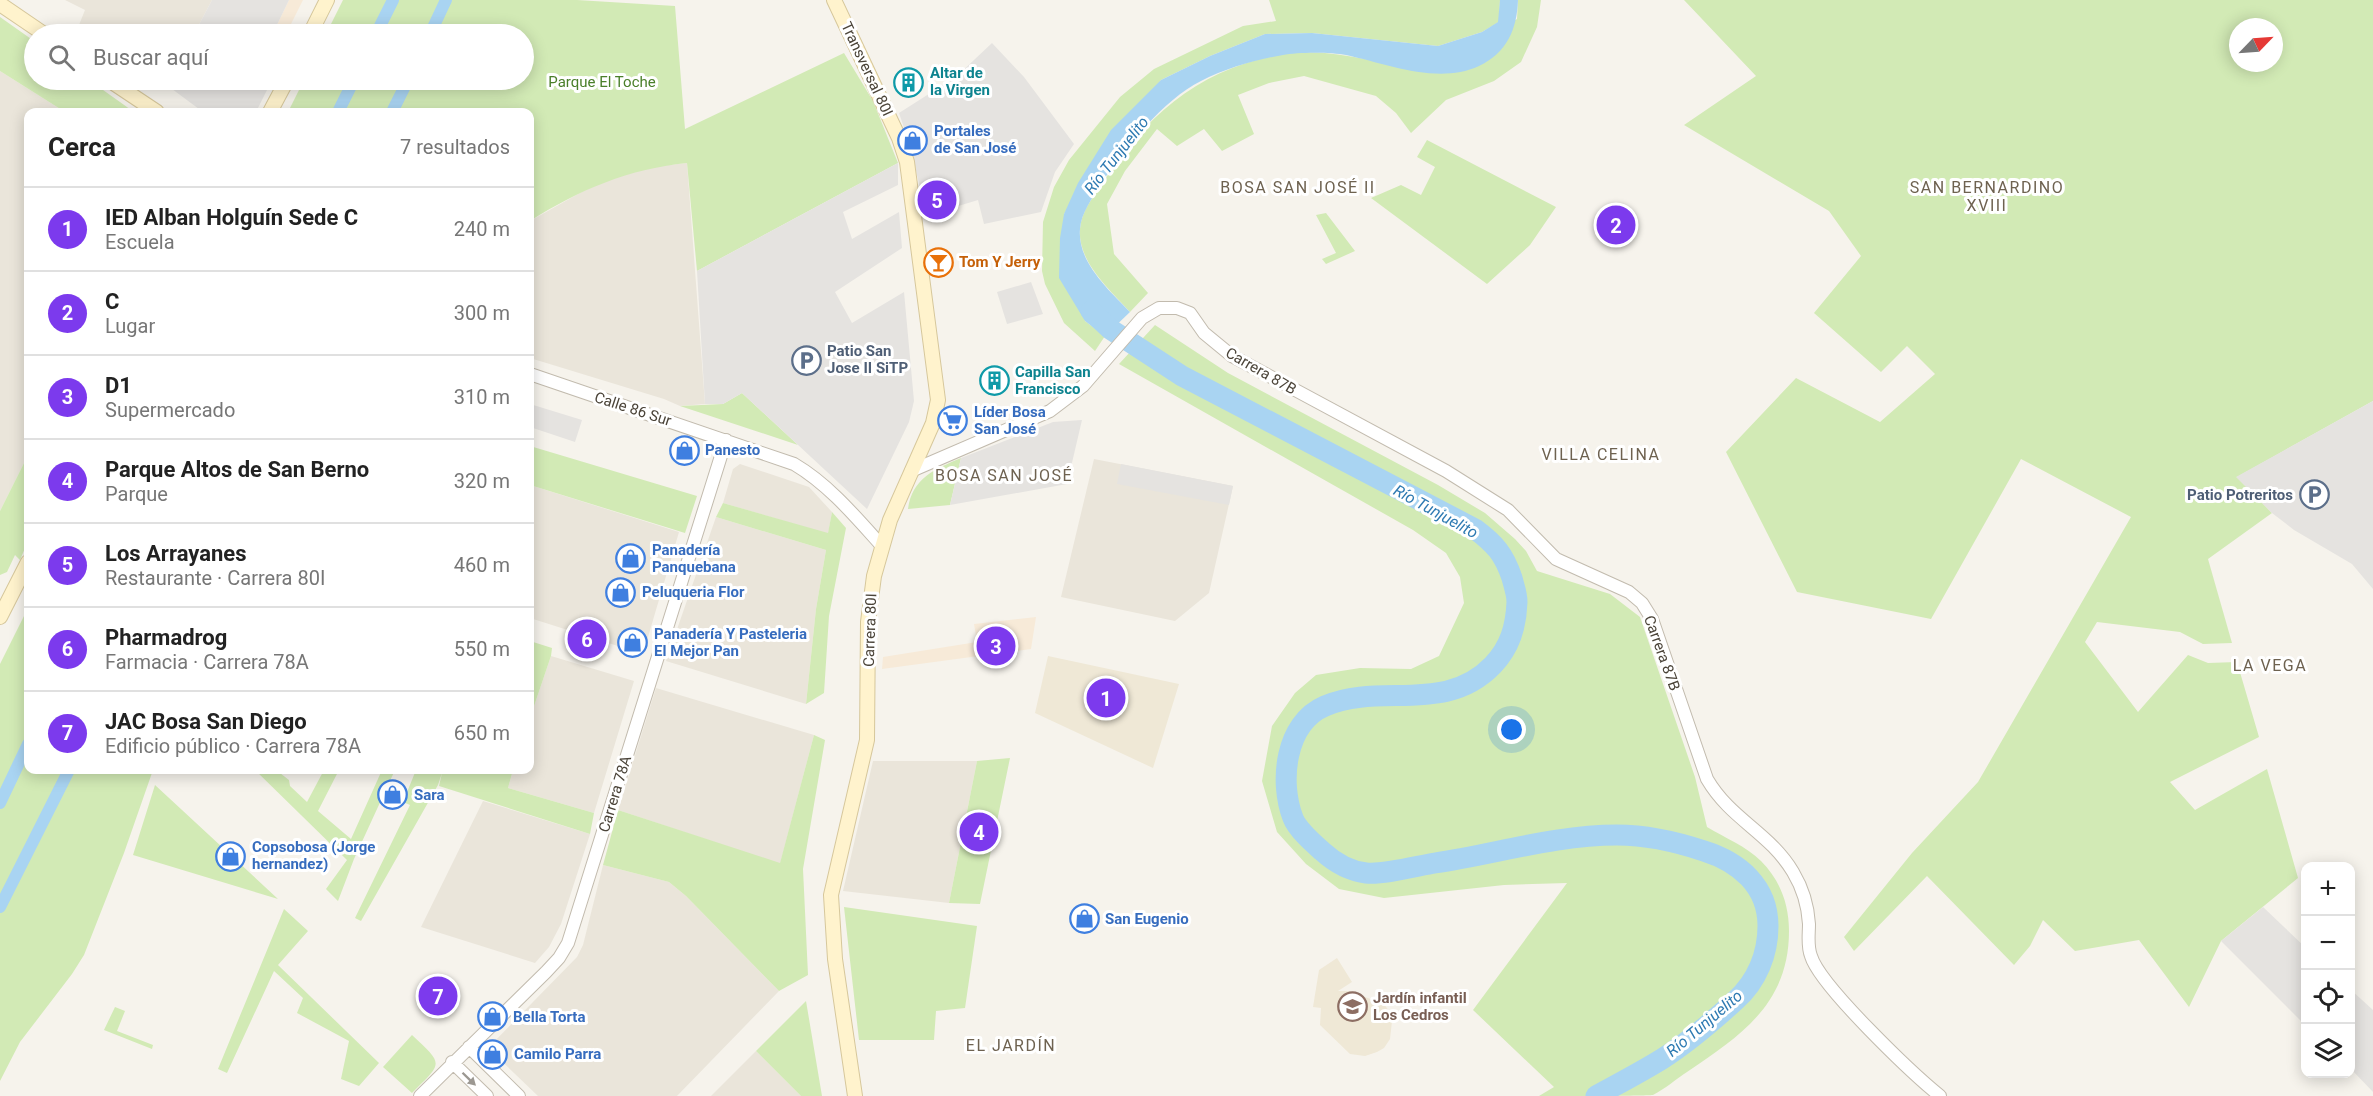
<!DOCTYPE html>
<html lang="es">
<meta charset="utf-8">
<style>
:root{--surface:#fff;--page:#f2f2f2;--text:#222;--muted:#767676;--line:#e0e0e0;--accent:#7c3aed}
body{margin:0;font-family:Roboto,sans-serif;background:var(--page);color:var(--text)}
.controls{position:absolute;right:18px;bottom:18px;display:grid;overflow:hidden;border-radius:12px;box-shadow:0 3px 15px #0003}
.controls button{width:54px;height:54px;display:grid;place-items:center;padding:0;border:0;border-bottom:2px solid var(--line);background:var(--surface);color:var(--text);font:30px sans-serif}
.compass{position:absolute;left:2229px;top:18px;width:54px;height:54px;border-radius:50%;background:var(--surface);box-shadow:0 3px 15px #0003;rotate:65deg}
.you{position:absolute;left:1512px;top:730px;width:21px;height:21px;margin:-15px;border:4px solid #fff;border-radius:50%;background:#1a73e8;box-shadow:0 0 0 9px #1a73e833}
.badge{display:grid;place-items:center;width:39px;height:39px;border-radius:50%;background:var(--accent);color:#fff;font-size:20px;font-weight:700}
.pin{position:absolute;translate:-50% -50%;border:3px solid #fff;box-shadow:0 2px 6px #0006}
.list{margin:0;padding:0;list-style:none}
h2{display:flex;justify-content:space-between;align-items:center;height:78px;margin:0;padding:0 24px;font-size:26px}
h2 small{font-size:20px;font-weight:400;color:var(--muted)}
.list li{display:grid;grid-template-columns:39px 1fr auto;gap:18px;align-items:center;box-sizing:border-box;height:84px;padding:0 24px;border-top:2px solid var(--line)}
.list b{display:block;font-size:22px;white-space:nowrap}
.list p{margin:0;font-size:20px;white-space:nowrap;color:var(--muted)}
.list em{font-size:20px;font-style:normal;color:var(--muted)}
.icon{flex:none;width:33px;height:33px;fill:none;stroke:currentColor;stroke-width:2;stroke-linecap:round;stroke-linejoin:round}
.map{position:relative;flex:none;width:2373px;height:1096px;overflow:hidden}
.search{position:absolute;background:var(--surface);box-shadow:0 3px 15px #0003;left:24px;top:24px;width:510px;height:66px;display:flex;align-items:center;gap:15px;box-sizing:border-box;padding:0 21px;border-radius:33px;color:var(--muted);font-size:22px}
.panel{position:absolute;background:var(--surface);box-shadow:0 3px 15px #0003;left:24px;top:108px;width:510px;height:666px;border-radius:12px}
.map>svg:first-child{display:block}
.residential{fill:#eae5da}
.commercial{fill:#f7ead8}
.education{fill:#efe8d6}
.green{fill:#d2eab5;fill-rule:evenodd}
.parking{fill:#e5e3e0}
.water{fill:#a9d4f2}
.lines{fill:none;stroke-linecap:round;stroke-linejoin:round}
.canal{stroke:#a9d4f2;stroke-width:12}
.river{stroke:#a9d4f2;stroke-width:21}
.tertiary-casing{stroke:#c2bbae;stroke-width:14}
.secondary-casing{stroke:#d6c79b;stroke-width:16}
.tertiary{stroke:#fff;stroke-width:12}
.secondary{stroke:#fff3cd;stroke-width:14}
.oneway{fill:#9c9892}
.labels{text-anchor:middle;stroke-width:6;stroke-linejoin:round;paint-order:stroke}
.street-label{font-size:15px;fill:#4b4439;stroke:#fff}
.culture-label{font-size:15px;font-weight:bold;fill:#0d838f;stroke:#fff;text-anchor:start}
.park-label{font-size:15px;fill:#4a7f2a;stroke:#fff}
.shop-label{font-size:15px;font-weight:bold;fill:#366cbe;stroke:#fff;text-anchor:start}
.food-label{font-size:15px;font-weight:bold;fill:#c56008;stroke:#fff;text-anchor:start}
.service-label{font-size:15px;font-weight:bold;fill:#4e5e75;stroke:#fff;text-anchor:start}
.education-label{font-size:15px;font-weight:bold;fill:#785e54;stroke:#fff;text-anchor:start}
.water-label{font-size:16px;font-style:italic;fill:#2e7ab2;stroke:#fff}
.neighbourhood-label{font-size:16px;letter-spacing:1.5px;fill:#6e6250;stroke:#fff}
</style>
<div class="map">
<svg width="2373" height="1096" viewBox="0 0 2373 1096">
<rect width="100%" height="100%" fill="#f6f3ec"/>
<path class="residential" d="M65,0H212L194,34H93L79,25L85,10Z
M0,71L65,112H28V455L0,511Z
M687,163L705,404L680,406L664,399L530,358V221L594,185L626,174L659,166Z
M1094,459L1233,486L1209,593L1175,621L1061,597Z
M740,464L809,487L832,512L828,534L723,503L733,469Z
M530,485L679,532L643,654L530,618Z
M716,517L826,550L816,609L806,704L666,661Z
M551,656L634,681L594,813L508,788L513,770H530V718Z
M656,688L814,735L780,864L618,810Z
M873,761H977L949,903L843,891Z
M483,801L590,834L561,924L549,947L535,963L421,927Z
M603,865L669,882L686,896L779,991L677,1096H538L488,1048L577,957L583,945Z
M756,1051L801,1096H711Z"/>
<path class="commercial" d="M289,0H303L286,34L275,29Z
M1036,617L1031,649L882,669L883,657L977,642L974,624Z"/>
<path class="education" d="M1048,656L1179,684L1153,768L1035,713Z
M1337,958L1352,982L1338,991H1349L1384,1004L1389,1011L1392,1021L1390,1039L1384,1048L1377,1052L1365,1056L1350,1054L1320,1025L1321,1008L1313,1007L1319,970Z"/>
<path class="green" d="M343,0H577L675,6L685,129L844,53L873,101L898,163L697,271L687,163C628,169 579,190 530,221V112H288L304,80H524V34H326Z
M1269,0H1500L1499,22L1482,32L1438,46L1312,33L1265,34L1210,56L1161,80L1064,214L1085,321L1105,336L1095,351L1064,323L1045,284L1042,271L1043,222L1054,187L1069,160L1120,97L1154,69L1243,26L1276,21Z
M1518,0H1541L1537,27L1521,62L1494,81L1446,100L1411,133L1396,113L1376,96L1304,76L1269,83L1238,95L1254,134L1222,151L1204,129L1177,146L1157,129L1125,171L1107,204L1114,254L1148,293L1130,312C1110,290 1077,261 1080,229C1081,212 1093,197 1102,184C1145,115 1202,67 1284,54C1332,47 1380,64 1427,72L1517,19Z
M1684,0H2373V401L2237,477L2272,513L2208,559L2232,643L2203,644L2180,632L2097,622L2085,642L2138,712L2188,655L2208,663L2237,662L2259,737L2170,782L2195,810L2267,769L2298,878L2221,941L2189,1007L2139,940L2075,951L2043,920L2030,946L2014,965L1927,876L1854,951L1844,937L1912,853L1978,782L2131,517L2021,459L1931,619L1797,592L1726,452L1796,378L1880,422L1935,374L1907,346L1881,372L1814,313L1861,256L1829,211L1684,125L1756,76ZM2238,27H2274V63H2238Z
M0,17L34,41V80H89L134,112H65L0,71Z
M1427,140L1556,207L1530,245L1487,284L1371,198L1401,185L1421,195L1435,167L1417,157Z
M1326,213L1355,251L1326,264L1322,259L1336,253L1316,215Z
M1155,325L1228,373L1438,485L1485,513L1515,539L1526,551L1537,571L1610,594L1640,617L1695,777L1707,827C1725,838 1746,846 1761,861C1780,880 1789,904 1789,931C1789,1003 1742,1035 1687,1072C1676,1079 1665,1089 1653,1095C1643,1096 1557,1096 1539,1096L1554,1087L1473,1010L1567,883L1504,885L1384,898L1339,889L1306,864L1277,832L1262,781L1272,726L1295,693L1316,675L1360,668L1411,669L1439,656L1464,603L1460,577L1446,553L1413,530L1119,364Z
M742,393L798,445L680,406L723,404Z
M530,446L697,496L685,533L530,485Z
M28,455V541L20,560L15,555L7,572L0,575V511Z
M961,458L950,505L908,509C912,478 935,469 961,458Z
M723,503L828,533L832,512L846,528L829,616L824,693L806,704L816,609L826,550L716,517Z
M28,608V770H153L124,853L84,955L72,974L20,1042L0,1081V664Z
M530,641L552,648L551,656L530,718Z
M814,735L825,740L803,869L808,975L779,991L686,896L669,882L603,865L618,810L780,863Z
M1010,758L980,904L949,903L977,761Z
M255,770H276L289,780L290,786L307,802L324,770H339L318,811L351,839L382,770H395L354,859L338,901L326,889L347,860Z
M416,770H513L508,788L594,813L590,834L439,786L442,773L438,785L361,921L355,918L410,805L403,802Z
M155,785L278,899L133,855Z
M844,907L977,926L965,1008L936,1011L934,1040H859Z
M284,909L308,931L278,965L379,1063L359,1086L341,1079L349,1041L297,1013L303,998L274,971L227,1073L218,1069Z
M806,1001L822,1096H801L756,1051Z
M115,1007L125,1011L117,1031L153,1045L152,1049L104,1030Z
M412,1035C444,1065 443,1062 412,1093L383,1067Z"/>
<path class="parking" d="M212,0H289L275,29L286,34H194Z
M992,43L1024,77L1074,144L1055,172L1041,212L984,224L978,200L955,207L949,185L921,193L911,148L899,113L957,76Z
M172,80H272L256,112H203L168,86Z
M898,163V185L843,212L852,239L899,212L902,248L835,292L852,323L904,292L914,401L909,422L867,509L742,393L723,404H705L697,271Z
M1031,282L1043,314L1007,324L997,292Z
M2373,401V589L2352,564L2294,530L2272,513L2236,477Z
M530,404L582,420L575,442L530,427Z
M1082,420L1067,484L950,505L961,458L1053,422Z
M1121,464L1233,486L1229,505L1117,484Z
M2263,907L2305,947V1025L2221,941Z
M2350,989L2373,1010V1092L2351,1069Z"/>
<path class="water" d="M1500,0H1518C1517,29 1507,53 1479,66C1438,85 1388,64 1346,55C1331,52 1298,52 1283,55C1255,60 1227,68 1201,81C1164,99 1123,150 1101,184C1093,197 1081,213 1080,229C1077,262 1109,290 1130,312L1105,336L1085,321L1059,278L1060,238L1064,214L1078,183L1111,130L1161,80L1210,56L1265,34L1312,33L1438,46L1482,32L1498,22Z"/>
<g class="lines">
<path class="canal" d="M376,34L393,0
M430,34L446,0
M338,112L354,80
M392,112L408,80
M0,803L28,744
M0,907L69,770"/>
<path class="river" d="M1091,311L1110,329L1182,376L1475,529C1495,544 1504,554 1512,578C1514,586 1517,594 1517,602C1516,627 1510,647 1493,665C1445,715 1381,682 1325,706C1285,723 1279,782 1293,818C1297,829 1313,843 1322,851C1334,862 1350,871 1366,873C1383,875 1417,866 1435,863C1496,854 1555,835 1617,835C1645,835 1677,842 1704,851C1739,862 1768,886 1768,926C1768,954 1757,981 1736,1000C1713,1021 1689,1042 1662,1059C1641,1072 1618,1084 1596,1096"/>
<defs>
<path id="tertiary" d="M530,374L794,464C828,484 855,516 881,545
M911,471L1050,411L1083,386L1142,318L1159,308H1177L1190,313L1204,333L1232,356L1446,471L1508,510L1556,559L1629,592L1642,603L1652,619L1707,779C1731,820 1769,832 1793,872C1802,887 1808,906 1809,924C1809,935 1807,946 1811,956C1820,986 1913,1074 1940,1096
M469,1047L519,1096
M452,1062L487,1096
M420,1096L546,972L559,958L568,943L726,440"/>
<path id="secondary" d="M834,0L899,138L907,162L938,400L933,423L890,520L874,576L868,622L867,740L831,895L835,959L855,1096
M0,4L44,34
M310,34L327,0
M109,80L157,112
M270,112L287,80
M0,617L28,562"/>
</defs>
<use href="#tertiary" class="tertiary-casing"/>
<use href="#secondary" class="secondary-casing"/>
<use href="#tertiary" class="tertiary"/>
<use href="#secondary" class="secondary"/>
</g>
<defs><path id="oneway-solid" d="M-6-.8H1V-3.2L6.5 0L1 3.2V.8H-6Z" transform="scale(1.5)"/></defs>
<use class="oneway" href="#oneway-solid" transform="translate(469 1079) rotate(44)"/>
<defs>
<symbol id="building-ring" viewBox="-11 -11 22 22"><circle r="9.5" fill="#fff" stroke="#0f9aa8" stroke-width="1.5"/><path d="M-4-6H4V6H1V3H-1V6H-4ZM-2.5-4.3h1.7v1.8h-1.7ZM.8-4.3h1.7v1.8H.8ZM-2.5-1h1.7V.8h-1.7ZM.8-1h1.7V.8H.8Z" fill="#0f9aa8"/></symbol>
<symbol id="shop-ring" viewBox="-11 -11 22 22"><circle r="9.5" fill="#fff" stroke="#3f7fe0" stroke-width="1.5"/><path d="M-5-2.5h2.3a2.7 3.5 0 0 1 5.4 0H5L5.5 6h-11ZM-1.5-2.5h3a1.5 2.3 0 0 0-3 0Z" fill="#3f7fe0"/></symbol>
<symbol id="bar-ring" viewBox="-11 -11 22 22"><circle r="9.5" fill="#fff" stroke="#e8710a" stroke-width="1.5"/><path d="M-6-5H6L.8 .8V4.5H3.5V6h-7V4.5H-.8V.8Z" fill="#e8710a"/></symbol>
<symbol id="parking-ring" viewBox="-11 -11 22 22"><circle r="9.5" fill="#fff" stroke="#5c6f8a" stroke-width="1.5"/><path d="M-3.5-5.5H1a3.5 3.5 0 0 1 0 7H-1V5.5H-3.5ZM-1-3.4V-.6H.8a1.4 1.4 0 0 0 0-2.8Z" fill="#5c6f8a"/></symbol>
<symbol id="supermarket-ring" viewBox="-11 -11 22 22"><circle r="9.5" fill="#fff" stroke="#3f7fe0" stroke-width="1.5"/><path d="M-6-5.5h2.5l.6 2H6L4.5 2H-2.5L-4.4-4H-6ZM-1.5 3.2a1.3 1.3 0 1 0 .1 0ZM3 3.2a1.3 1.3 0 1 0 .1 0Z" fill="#3f7fe0"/></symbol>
<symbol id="school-ring" viewBox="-11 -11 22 22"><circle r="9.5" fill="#fff" stroke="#8d6e63" stroke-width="1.5"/><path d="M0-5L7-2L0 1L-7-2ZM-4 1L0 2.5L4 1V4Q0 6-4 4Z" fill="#8d6e63"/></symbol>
</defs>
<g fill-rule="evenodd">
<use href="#building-ring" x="892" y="66" width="33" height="33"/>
<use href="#shop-ring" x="896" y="124" width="33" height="33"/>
<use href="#bar-ring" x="922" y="246" width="33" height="33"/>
<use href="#parking-ring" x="790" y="344" width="33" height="33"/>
<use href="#building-ring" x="978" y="364" width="33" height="33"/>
<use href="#supermarket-ring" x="936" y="404" width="33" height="33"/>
<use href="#shop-ring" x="668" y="434" width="33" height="33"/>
<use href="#parking-ring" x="2298" y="478" width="33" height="33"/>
<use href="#shop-ring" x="614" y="542" width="33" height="33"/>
<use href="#shop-ring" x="604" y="576" width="33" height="33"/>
<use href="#shop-ring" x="616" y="626" width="33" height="33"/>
<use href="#shop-ring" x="376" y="778" width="33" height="33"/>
<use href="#shop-ring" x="214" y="840" width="33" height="33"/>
<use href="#shop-ring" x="1068" y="902" width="33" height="33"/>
<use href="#school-ring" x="1336" y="990" width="33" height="33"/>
<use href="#shop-ring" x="476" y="1000" width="33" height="33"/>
<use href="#shop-ring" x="476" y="1038" width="33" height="33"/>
</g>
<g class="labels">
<g class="street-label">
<text transform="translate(867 69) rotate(65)" y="5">Transversal 80I</text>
<text transform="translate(1261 371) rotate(30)" y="5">Carrera 87B</text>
<text transform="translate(633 409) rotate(18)" y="5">Calle 86 Sur</text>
<text transform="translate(870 630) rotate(-88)" y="5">Carrera 80I</text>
<text transform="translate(1662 653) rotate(70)" y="5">Carrera 87B</text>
<text transform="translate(615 794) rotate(-73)" y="5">Carrera 78A</text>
</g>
<g class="culture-label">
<text x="930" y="78">Altar de<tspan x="930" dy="17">la Virgen</tspan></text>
<text x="1015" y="377">Capilla San<tspan x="1015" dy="17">Francisco</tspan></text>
</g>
<g class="park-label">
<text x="602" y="87">Parque El Toche</text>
</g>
<g class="shop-label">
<text x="934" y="136">Portales<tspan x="934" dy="17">de San José</tspan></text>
<text x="974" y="417">Líder Bosa<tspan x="974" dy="17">San José</tspan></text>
<text x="705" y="455">Panesto</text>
<text x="652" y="555">Panadería<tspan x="652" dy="17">Panquebana</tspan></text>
<text x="642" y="597">Peluqueria Flor</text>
<text x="654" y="639">Panadería Y Pasteleria<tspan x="654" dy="17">El Mejor Pan</tspan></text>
<text x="414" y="800">Sara</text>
<text x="252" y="852">Copsobosa (Jorge<tspan x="252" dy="17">hernandez)</tspan></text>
<text x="1105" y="924">San Eugenio</text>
<text x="513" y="1022">Bella Torta</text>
<text x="514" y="1059">Camilo Parra</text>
</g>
<g class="food-label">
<text x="959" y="267">Tom Y Jerry</text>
</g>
<g class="service-label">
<text x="827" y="356">Patio San<tspan x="827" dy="17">Jose II SiTP</tspan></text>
<text x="2293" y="500" text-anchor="end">Patio Potreritos</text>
</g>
<g class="education-label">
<text x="1373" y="1003">Jardín infantil<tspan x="1373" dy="17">Los Cedros</tspan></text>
</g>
<g class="water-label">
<text transform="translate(1116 155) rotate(-52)" y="6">Río Tunjuelito</text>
<text transform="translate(1436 511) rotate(29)" y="6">Río Tunjuelito</text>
<text transform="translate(1704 1023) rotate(-40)" y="6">Río Tunjuelito</text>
</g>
<g class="neighbourhood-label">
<text x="1298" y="193">BOSA SAN JOSÉ II</text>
<text x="1987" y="193">SAN BERNARDINO<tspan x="1987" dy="18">XVIII</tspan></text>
<text x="1601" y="460">VILLA CELINA</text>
<text x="1004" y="481">BOSA SAN JOSÉ</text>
<text x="2270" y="671">LA VEGA</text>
<text x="1011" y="1051">EL JARDÍN</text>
</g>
</g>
</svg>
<div class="controls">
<button>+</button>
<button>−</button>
<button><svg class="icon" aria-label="locate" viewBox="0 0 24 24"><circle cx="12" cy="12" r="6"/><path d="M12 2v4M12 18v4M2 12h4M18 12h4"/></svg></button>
<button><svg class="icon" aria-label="layers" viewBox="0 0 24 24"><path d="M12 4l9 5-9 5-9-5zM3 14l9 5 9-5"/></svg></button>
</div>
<svg class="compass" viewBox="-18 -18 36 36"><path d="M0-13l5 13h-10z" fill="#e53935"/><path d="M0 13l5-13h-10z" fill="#767676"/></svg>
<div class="you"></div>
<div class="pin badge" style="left:1106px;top:698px">1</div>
<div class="pin badge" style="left:1616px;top:225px">2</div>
<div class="pin badge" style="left:996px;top:646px">3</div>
<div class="pin badge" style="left:979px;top:832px">4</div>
<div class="pin badge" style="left:937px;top:200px">5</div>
<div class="pin badge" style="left:587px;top:639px">6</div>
<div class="pin badge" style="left:438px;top:996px">7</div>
<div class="search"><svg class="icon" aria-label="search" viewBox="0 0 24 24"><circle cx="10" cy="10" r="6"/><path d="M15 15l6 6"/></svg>Buscar aquí</div>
<section class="panel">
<h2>Cerca<small>7 resultados</small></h2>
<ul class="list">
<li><span class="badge">1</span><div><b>IED Alban Holguín Sede C</b><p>Escuela</p></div><em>240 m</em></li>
<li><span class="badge">2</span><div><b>C</b><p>Lugar</p></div><em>300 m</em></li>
<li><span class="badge">3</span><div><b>D1</b><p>Supermercado</p></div><em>310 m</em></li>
<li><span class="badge">4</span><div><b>Parque Altos de San Berno</b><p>Parque</p></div><em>320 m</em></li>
<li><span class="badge">5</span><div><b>Los Arrayanes</b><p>Restaurante · Carrera 80I</p></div><em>460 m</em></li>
<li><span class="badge">6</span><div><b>Pharmadrog</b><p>Farmacia · Carrera 78A</p></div><em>550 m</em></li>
<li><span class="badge">7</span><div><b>JAC Bosa San Diego</b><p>Edificio público · Carrera 78A</p></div><em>650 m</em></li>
</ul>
</section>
</div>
